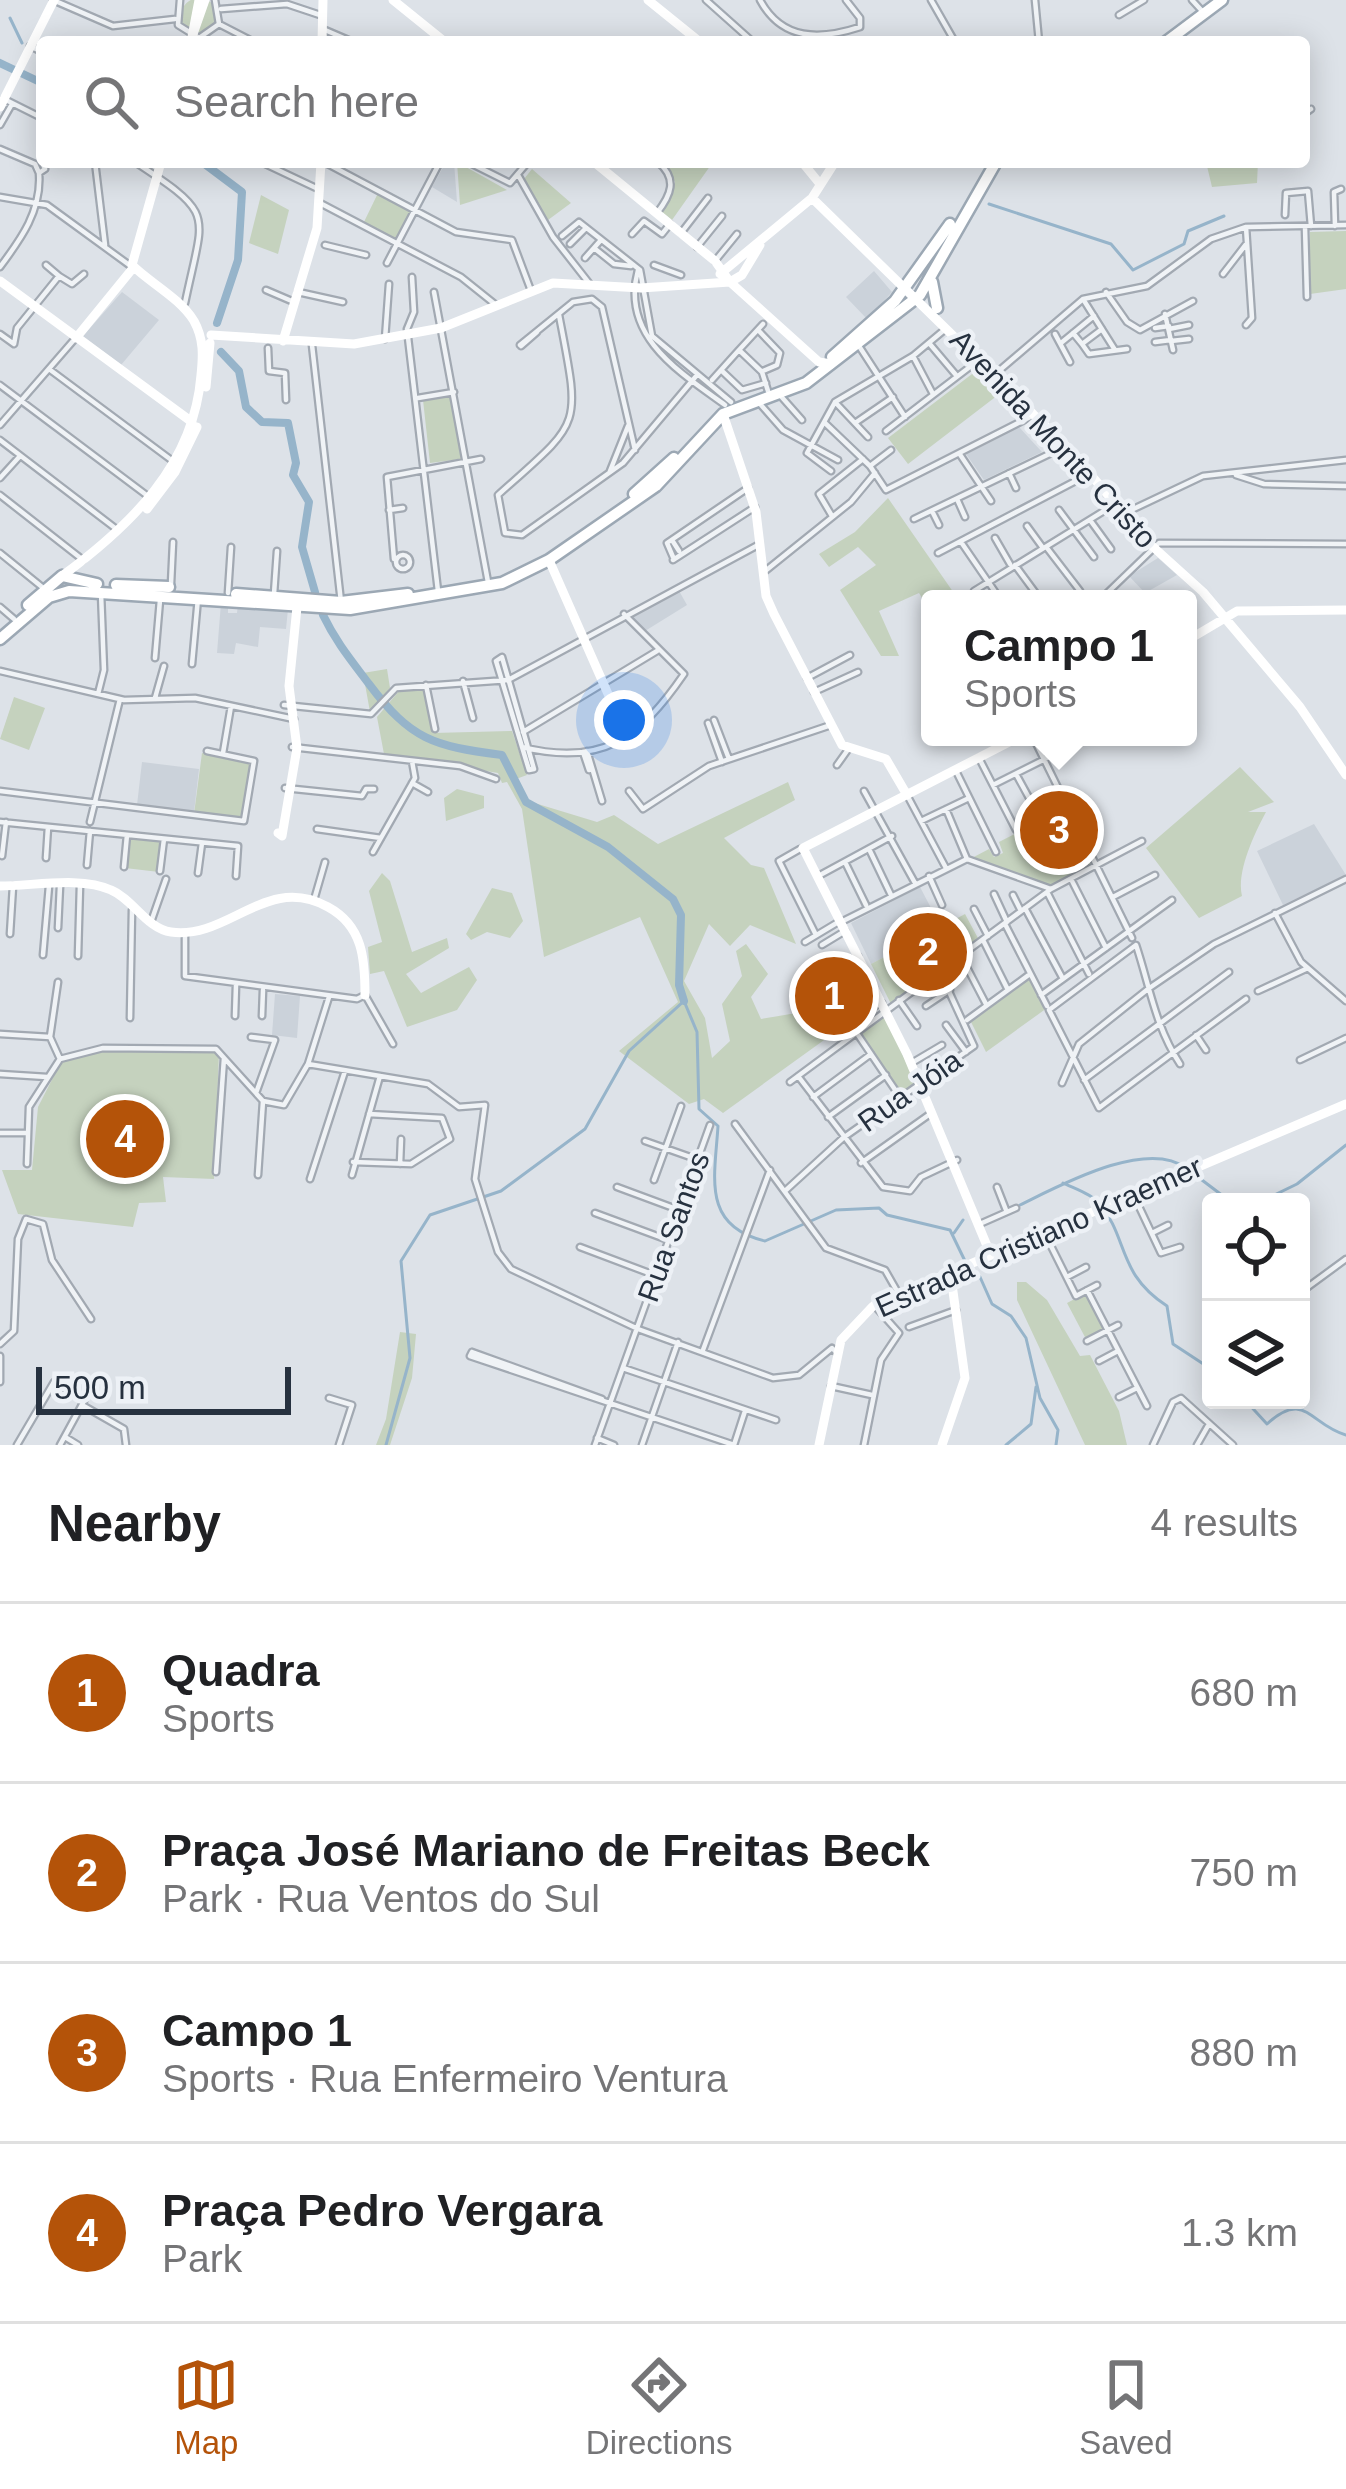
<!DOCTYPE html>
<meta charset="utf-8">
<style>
:root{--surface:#fff;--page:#f2f2f2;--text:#202124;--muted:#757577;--line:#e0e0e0;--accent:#b45309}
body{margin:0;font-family:Arial,sans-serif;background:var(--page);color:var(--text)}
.controls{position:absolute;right:36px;bottom:36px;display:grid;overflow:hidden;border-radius:12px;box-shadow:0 6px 30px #0003}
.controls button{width:108px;height:108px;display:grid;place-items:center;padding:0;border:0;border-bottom:3px solid var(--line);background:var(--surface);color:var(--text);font:60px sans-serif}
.scale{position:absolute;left:36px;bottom:30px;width:255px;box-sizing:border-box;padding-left:12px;border:6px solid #26313f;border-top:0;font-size:33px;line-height:42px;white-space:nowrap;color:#26313f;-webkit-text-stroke:9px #edf1f6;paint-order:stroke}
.you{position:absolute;left:624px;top:720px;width:42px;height:42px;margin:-30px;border:9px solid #fff;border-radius:50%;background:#1a73e8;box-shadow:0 0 0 18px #1a73e833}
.badge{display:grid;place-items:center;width:78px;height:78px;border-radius:50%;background:var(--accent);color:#fff;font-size:39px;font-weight:700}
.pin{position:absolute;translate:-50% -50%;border:6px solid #fff;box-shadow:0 3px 12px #0006}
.popup{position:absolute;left:921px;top:590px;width:276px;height:156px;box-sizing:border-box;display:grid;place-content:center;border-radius:12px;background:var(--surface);filter:drop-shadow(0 3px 9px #0005);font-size:39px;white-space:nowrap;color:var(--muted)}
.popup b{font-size:45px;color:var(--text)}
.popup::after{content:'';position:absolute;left:50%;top:100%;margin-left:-24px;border:24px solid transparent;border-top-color:var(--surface)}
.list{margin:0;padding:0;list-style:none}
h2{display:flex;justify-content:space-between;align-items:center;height:156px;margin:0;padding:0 48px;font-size:51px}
h2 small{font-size:39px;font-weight:400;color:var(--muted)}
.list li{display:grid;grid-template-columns:78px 1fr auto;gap:36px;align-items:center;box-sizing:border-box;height:180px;padding:0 48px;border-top:3px solid var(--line)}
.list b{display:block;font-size:45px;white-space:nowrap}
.list p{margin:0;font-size:39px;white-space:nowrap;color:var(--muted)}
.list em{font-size:39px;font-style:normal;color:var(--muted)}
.icon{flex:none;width:66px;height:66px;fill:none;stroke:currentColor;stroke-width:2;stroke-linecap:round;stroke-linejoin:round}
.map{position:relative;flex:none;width:1346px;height:1445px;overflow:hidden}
.search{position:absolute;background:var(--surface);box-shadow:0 6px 30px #0003;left:36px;right:36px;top:36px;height:132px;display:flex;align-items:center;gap:30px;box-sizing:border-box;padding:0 42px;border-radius:12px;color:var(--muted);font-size:45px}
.sheet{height:876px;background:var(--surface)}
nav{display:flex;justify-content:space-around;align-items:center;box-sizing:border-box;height:168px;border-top:3px solid var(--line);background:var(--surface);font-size:33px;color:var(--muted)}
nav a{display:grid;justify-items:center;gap:6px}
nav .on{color:var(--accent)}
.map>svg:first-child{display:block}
.built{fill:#cbd2da}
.green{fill:#c5d2be}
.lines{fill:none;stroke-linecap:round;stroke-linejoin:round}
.stream{stroke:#96b4ca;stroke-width:3}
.river{stroke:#96b4ca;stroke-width:8}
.street-casing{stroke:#a2a9b2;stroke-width:9}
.primary-casing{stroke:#9ca8b4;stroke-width:15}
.street{stroke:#f0f3f6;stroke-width:4.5}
.secondary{stroke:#fff;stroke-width:9}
.primary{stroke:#fff;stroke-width:10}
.labels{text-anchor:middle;stroke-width:9;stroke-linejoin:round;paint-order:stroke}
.street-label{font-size:30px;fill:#26313f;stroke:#edf1f6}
</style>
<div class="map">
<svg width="1346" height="1445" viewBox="0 0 1346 1445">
<rect width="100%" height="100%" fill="#dde2e8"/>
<path class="built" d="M446,162H454L457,202L432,187Z
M874,271L892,292L867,319L846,297Z
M122,292L159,320L121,365L83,336Z
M1019,427L1042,452L984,480L966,454Z
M1158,558L1177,575L1145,593L1129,576Z
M678,589L687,605L645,631L632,616Z
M221,603H228V613H237L238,604L288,609L286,629L260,627L258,647L236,643L234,654L217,653Z
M142,762L199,769L194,812L137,805Z
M1314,824L1346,875L1283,905L1257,851Z
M920,887L941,927L871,964L851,923Z
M275,994L300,996L297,1038L272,1035Z"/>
<path class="green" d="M181 16a18 18 0 1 1 36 0a18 18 0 1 1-36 0Z
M457,162L507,190L460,205Z
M661,162H713L672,220L662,212L675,182Z
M1206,162H1258L1257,183L1212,187Z
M532,169L571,203L548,220L524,179Z
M379,191L414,211L397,241L363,224Z
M261,195L289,210L278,254L249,243Z
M1346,231V289L1310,294V232Z
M976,371L998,395L908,464L888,438Z
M450,395L461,459L430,463L423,400Z
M888,498L958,599H930V611L919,593L879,611L899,656H881L840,590L876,565L858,547L829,567L819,554L855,532Z
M387,669L390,688L370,712L363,673Z
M423,688L433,733L512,731L527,775L516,779L528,801L597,822L614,815L658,844L788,782L795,800L724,838L751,865L764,868L796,944L750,925L730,946L709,924L684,981L705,1018L712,1058L730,1041L722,1004L742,976L736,951L746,944L768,974L751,997L761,1019L808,1011L801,998L819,990L838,1030L723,1113L704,1099L689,1104L619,1051L678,1002L640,917L544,957L522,809L507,782L502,783L498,773L384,754L377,717L399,691Z
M14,697L45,708L29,750L0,739Z
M202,753L251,762L242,818L194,814Z
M1240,767L1274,802L1248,812H1266C1255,832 1236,872 1242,896L1199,918L1146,848Z
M457,789L484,796V808L446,821L444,798Z
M1064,809L1093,864L1051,886L970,859L989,849L994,857L1003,853L999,842Z
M129,837L162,841L159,872L125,868Z
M382,873L390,881L412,952L447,938L449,948L406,974L421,993L469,967L477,980L457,1010L407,1027L384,971L370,974L368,947L382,942L369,891Z
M492,888L512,893L523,921L510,938L487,932L471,940L466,934Z
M965,914L979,940L891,1004L871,964Z
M1030,978L1047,1008L986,1052L971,1022Z
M884,1014L916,1084L901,1094L858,1033Z
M96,1051L219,1053L214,1179L163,1177L166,1202L139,1203L133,1227L18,1214L2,1170H32L38,1107L61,1062Z
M1017,1282H1026L1047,1300L1080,1356L1090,1355L1119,1411L1127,1445H1085L1017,1300Z
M1086,1293L1105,1329L1086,1339L1067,1303Z
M400,1332L416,1334L412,1378L390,1445H376L386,1419Z"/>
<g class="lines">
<path class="stream" d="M10,18L22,43
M989,204L1111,244L1133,270L1184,244L1188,231L1224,216
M1194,1174L1231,1202
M1063,1183C1073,1188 1091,1194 1098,1202C1129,1237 1116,1273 1167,1306L1173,1344L1211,1369
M1260,1202L1297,1184L1346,1145
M1020,1205C1059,1186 1146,1138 1186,1168
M954,1233L963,1220
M968,1268L980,1277L992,1304L1011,1316L1026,1338L1040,1398L1058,1430L1056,1445
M1245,1400L1267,1424C1305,1389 1310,1425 1346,1435
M386,1445L410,1358L401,1261L430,1215L501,1191L585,1129L629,1051L684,1001L697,1032L699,1109L718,1126C715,1176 701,1226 765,1241L836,1210L879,1208L887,1215L950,1230L965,1261
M1006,1445L1031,1424L1036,1387"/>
<path class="river" d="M0,63L42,83
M202,162L242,192L238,260L217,323
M221,352L239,371L246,407L262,422L288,423L296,463L293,475L309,502L302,547L315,592
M323,615C336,642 351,660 369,684C411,740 433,746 502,755L526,802L608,847L673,899L681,915L679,985L684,1001"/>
<defs>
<path id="street" d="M53,0L113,26L175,19
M180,0L178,25L199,38L219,24L215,0
M706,0L753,42
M760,0C782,41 820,40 860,27V18L846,0
M931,0L955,42
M1035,0L1039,42
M1192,0L1203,12
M221,9L287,4L320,15
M1119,15L1144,0
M219,24L254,42
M325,30L353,42
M30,46L42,52
M4,99L42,118
M1304,114L1311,109
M0,125L12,104
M0,149L35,164L39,173L45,169L42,162
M95,162L105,245
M135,162C217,216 204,211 185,303
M261,162L316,188
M324,162L456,232L512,240L530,288
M468,162L510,183L528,162
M518,175L553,237L589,283
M0,197L47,205L132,267
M320,203L461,277L496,305
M657,213C671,195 678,179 658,162
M1285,215L1286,193L1308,191L1311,226
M1335,226L1334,192L1341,189
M1246,227L1252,318L1246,325
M1305,227L1307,297
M681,233L708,198
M632,234L644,221L662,234L670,224
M562,236L579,222L640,270L652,336L731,402
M570,244L586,228
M325,245L366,255
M697,247L722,216
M594,248L614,264L631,266
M585,258L601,240
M715,261L737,234
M387,263L440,162
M46,265L59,276
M654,265L681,275
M0,267C21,239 42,210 39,173
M638,270C620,336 679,372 725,405
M1223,274L1247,243
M412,277L414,312L407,329L438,591
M266,290L294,302
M298,292L343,302
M434,292L488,582
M1106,292L1127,322L1140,330L1193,301
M1083,299L1115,350
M1165,314L1173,350
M559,315C581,430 583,419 498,495L505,533L522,535L623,463L697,375
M763,324L739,350L762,372L768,391
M1155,328L1169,326
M1169,329L1189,325
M758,330L780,353L777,365L763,371
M1073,333L1082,344L1102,329
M0,334L14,344L17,328L59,276L72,284L84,274
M1055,334L1070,362
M385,339L389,284
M1171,341L1189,339
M1155,342L1171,340
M929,343L956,375
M1061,343L1094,316
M1082,344L1089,354L1127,349
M312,345L341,602
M520,345L573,302L592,299L602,307L635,450
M521,346L537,332
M859,346L905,417
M268,348L269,371L285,373L286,400
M913,356L933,394
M49,369L174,462
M721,370L742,390L766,383
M994,375L1083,299L1147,286L1211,239L1246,227L1346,225
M712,380L739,350
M0,385L149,497
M779,394L802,420
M418,398L454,392
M835,402L868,437
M761,405L783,430L838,460
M825,423L870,466L886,490L1034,415
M855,423L893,397
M0,425L73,341
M886,431L971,366
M0,440L115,528
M959,453L991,501
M870,466L891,450
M610,471L628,426
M831,471L807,453L835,402L913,356L943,331
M1009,473L1016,488
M1236,475L1264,484L1346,486
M0,478L20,456
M0,495L83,560
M957,499L965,517
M389,510L403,508
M1059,510L1094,557
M932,511L939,525
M1127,512L1203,476L1346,460
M832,516L819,494L863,459
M914,519L1066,446
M1090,520L1111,549
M1027,526L1043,548
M995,538L1010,564
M672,540L679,551
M961,542L1000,599
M1047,548L1080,591
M0,553L42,587
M938,553L1087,475
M396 562a7 7 0 1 1 14 0a7 7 0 1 1-14 0Z
M673,557L667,543L748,488
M394,559L387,477L481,459
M673,560L755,507
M1015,565L1040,599
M764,572L851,502L875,473
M171,584L173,542
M974,591L1112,506
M228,593L231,547
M274,594L277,551
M1101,599L1159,543L1346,544
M0,607L14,619
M502,657L534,769L529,770L496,661Z
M155,658L160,600
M192,664L198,598
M0,671L124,700L195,698L294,719
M807,678L850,655
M463,681L473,718
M426,685L435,729
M814,692L858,672
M98,694L104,670L101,593
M155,698L164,666
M284,705L371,714L396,688L508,680L758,545
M714,720L729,759
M708,723L722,762
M523,732L657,651
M1033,737L1132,938
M292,747L460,766L496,779
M522,747C602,767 640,738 684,674L624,614
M587,751L602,801
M583,752L589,770
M223,753L231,706
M979,758L1016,830L1067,805
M837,765L847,751
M956,771L996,852
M1016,774L1039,816
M412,783L428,792
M993,785L1065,749
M285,788L362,796L366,789H374
M0,791L244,821L254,761L207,751
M629,791L643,809L709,766L831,725
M864,791L915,883
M907,795L946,868
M946,809L967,859
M921,821L969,798
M0,822L238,846L236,876
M90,822L120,699
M317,829L381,838
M800,849L779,861L816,935
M869,849L891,895
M373,852L415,778L412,761
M2,856L6,822
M46,858L48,827
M845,862L866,905
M87,865L90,831
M124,867L127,835
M160,871L164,839
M198,873L202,843
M822,874L892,836
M929,876L942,905
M1071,879L1106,948
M1047,892L1089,974
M994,894L1007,922
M1013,895L1021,911
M1113,897L1155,875
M314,900L325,862
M1025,908L1062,977
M974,909L988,936
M1275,913L1301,962L1346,1001
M845,920L967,859L1051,889
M151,922L166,879
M1005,924L1047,1006
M58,928L60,886
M10,934L13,886
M185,934V976L357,999L365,995L393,1044
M983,940L1007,988
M805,942L840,921
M822,945L845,931
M43,955L49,886
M78,956L80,885
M961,956L986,1004
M822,974L858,956
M1258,991L1308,968
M842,992L870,979
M1041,995L1172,900
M899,1000L917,1026
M926,1006L950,990
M854,1014L882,1003
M235,1016L236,985
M262,1016L263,990
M130,1018L132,910
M967,1020L1030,974
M946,1025L966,1052
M856,1032L900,1097
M0,1034L50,1037L60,1059
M1196,1035L1206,1050
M50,1037L58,982
M251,1037L275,1040L256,1093
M1300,1060L1346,1038
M915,1061L942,1045
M308,1064L428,1084L459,1107L485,1105L475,1179L498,1252L511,1269L638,1329L773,1378L799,1375L832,1348L836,1352
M1180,1064C1155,1026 1150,987 1136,945L1049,1010L1099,1108C1148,1071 1197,1035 1246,999
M0,1074L47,1077
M798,1076L883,1187L910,1191L921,1177L957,1160
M1084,1080L1229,972
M790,1082L1051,889L1142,841
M1062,1083L1079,1044L1148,989L1214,944L1346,879
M813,1097L871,1054
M828,1117L886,1075
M735,1124L826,1248L885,1270L897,1291
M0,1133H28
M645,1141L696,1159
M353,1162L411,1164L450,1139L442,1118L369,1114
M861,1163L930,1114
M27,1164L29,1107L60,1059L103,1048L216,1049L263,1101L284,1105L308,1064L329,997
M400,1164L401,1139
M216,1172L224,1058
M258,1175L263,1101
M352,1175L380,1076
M310,1179L345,1071
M654,1180L681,1106
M617,1187L679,1210
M997,1187L1006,1210
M785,1191L843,1138L974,1046L940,972
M1134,1196L1161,1253L1180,1247
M595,1213L668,1240
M982,1223L1016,1208
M1152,1233L1168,1225
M1046,1236L1076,1296L1097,1285
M580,1247L657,1276
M1067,1277L1086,1267
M1087,1290L1147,1406
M1301,1292L1346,1259
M909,1327L956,1310
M1087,1341L1118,1325
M0,1344L14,1331L18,1239L26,1219L43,1224L52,1260L91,1319
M703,1350L770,1170
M472,1352L470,1356L734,1445L745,1411
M472,1352L602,1399
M0,1356V1382
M1099,1361L1118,1351
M623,1368L776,1420
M831,1386L872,1395
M1119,1397L1137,1388
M329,1398L352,1405L339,1445
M82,1405L124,1429L126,1445
M65,1437L78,1445
M597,1438L614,1445
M17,1445L54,1382L84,1401L60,1445
M595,1445L710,1125
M642,1445L678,1342
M864,1445L881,1360L899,1333L874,1305
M1153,1445L1173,1402L1181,1398L1233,1445
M1197,1445L1209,1424"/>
<path id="primary" d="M1166,42L1222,0
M932,282L937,308
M832,357L895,301L950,224
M634,494L674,458
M62,576L97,584
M116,585L169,587
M236,594L341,602L408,594
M28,605L62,576
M0,639L49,597L69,591L350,609L502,583L549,560L656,486L723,414L806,383L920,295L996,162"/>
</defs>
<use href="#street" class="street-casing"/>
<use href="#primary" class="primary-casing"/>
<use href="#street" class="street"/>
<path class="secondary" d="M393,0L445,42
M648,0L700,42
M192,37L205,0
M191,42L199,0
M322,42L323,0
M0,107L54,0
M594,162L715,261L730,282L819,362L831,364
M802,162L820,184
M812,198L1066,446L1151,545L1203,592L1300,707L1346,775
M720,274L812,198L835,162
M0,281L192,422
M211,335L354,344L441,328L553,283L641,288L730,282L742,275L760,245
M76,338L133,268
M283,341L317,228L321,162
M206,387L210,343
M723,414L756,512L766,596L774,614L842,745L886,759L907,795
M147,509L175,472L197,427
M549,560L627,737
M62,576C130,526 194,465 201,375C203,356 204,339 194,321C180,298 150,283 132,265L161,162
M1188,640L1237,611L1346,610
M278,833L282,836L297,748L289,686L297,607
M0,886C33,886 81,876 111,890C133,899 147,929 171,932C229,940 266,873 328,907C363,926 365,959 365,995
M990,1253L907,1054L803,848L1019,737
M819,1445L841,1340L874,1305L1346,1104
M942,1445L965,1378L950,1270"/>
<use href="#primary" class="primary"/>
</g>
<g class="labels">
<g class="street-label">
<text transform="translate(1053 439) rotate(47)" y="10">Avenida Monte Cristo</text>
<text transform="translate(910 1091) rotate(-35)" y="10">Rua Jóia</text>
<text transform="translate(674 1227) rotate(-70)" y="10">Rua Santos</text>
<text transform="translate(1039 1237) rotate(-24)" y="10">Estrada Cristiano Kraemer</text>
</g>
</g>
</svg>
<div class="controls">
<button><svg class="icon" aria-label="locate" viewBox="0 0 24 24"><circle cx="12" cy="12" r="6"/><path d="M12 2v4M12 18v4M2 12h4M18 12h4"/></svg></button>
<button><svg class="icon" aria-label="layers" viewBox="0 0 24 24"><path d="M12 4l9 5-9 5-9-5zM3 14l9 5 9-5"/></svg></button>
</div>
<div class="scale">500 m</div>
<div class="you"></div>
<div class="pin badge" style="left:834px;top:996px">1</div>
<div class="pin badge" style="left:928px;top:952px">2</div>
<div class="pin badge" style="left:1059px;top:830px">3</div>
<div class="popup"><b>Campo 1</b>Sports</div>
<div class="pin badge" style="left:125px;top:1139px">4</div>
<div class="search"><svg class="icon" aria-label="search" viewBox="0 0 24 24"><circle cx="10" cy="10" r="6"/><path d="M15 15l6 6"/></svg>Search here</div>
</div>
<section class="sheet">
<h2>Nearby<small>4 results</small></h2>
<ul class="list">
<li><span class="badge">1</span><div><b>Quadra</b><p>Sports</p></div><em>680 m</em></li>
<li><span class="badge">2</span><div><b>Praça José Mariano de Freitas Beck</b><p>Park · Rua Ventos do Sul</p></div><em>750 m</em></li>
<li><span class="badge">3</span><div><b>Campo 1</b><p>Sports · Rua Enfermeiro Ventura</p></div><em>880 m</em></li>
<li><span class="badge">4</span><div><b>Praça Pedro Vergara</b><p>Park</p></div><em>1.3 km</em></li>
</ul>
</section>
<nav>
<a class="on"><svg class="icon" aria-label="map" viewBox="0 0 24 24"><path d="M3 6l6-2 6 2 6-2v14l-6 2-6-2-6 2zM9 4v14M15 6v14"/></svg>Map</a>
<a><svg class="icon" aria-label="directions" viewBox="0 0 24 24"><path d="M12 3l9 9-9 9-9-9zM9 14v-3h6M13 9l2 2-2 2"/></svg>Directions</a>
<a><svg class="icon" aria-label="saved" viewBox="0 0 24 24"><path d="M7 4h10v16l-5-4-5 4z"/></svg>Saved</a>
</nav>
